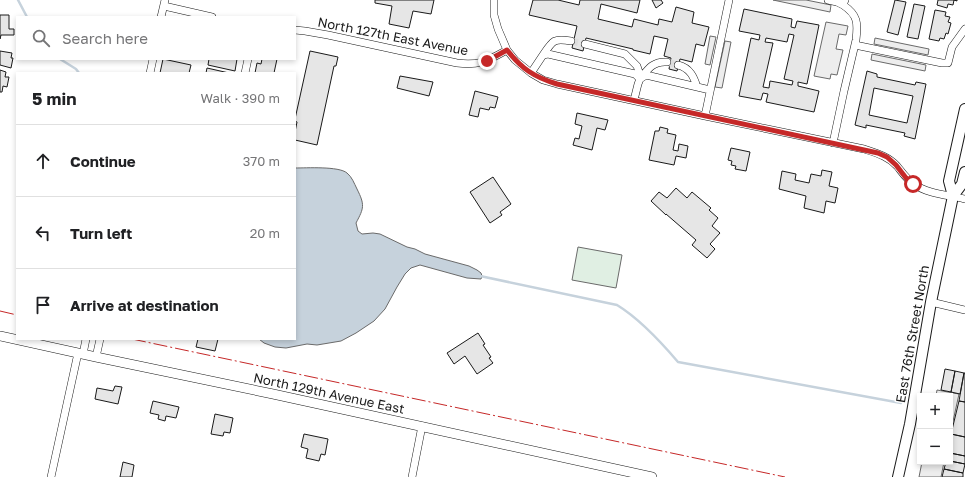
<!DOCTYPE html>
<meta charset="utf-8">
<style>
:root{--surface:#fff;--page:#f2f2f2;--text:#202124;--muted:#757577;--line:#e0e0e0}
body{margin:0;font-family:"Golos Text",sans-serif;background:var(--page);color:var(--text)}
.controls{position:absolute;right:12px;bottom:12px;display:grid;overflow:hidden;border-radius:0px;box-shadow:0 2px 6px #0003}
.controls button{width:36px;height:36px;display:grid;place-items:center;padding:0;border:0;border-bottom:1px solid var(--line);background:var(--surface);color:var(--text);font:20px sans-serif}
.stop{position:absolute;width:12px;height:12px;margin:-9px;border:3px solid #c62828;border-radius:50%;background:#fff}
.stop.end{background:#c62828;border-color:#fff;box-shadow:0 1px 4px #0008}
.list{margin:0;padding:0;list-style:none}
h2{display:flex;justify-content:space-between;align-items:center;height:52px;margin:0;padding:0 16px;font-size:17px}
h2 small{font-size:13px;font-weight:400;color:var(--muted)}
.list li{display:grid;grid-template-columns:26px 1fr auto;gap:12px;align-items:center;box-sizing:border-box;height:72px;padding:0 16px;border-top:1px solid var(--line)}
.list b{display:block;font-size:15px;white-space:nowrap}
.list em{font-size:13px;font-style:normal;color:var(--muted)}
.icon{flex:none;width:22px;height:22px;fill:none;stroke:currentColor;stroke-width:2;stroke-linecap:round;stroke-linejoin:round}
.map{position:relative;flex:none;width:965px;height:477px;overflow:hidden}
.search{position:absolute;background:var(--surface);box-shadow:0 2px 6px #0003;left:16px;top:16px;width:280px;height:44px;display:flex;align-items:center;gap:10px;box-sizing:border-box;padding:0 14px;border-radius:0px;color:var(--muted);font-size:15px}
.panel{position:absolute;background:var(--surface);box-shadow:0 2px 6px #0003;left:16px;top:72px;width:280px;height:268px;border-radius:0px}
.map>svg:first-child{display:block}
.green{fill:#e0efe3;stroke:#6a6a6a}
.parking{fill:#ededed;stroke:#6a6a6a}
.water{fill:#c6d2dc;stroke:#6a6a6a}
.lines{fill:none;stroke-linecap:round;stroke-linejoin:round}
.stream{stroke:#c6d2dc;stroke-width:2.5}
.building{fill:#e6e6e6;stroke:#1a1a1a;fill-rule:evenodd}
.minor-tunnel{stroke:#ddd;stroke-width:7;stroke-dasharray:7 3.5;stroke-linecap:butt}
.minor-casing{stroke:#1a1a1a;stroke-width:8}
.tertiary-casing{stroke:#1a1a1a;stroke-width:10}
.secondary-casing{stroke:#1a1a1a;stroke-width:12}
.minor{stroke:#fff;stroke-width:7}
.tertiary{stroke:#fff;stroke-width:9}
.secondary{stroke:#fff;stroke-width:10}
.power{stroke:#c62828;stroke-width:1;stroke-dasharray:14 3 2 3;stroke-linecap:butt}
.route{stroke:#c62828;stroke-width:5}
.labels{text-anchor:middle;stroke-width:3;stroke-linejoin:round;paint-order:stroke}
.street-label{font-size:13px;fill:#1a1a1a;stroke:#fff}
</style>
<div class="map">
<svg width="965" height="477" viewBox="0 0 965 477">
<rect width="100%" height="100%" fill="#fff"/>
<path class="green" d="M578,247L622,255L616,288L572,280Z"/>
<path class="parking" d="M773,0H806L831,5L830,12Z
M826,22L848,26L846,35L839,34L836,49L843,50L837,75L831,74L830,79L814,76Z
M710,36L716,37L710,65L705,64Z
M875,38L929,49L928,55L874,44Z
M725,41L731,42L722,88L715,87Z
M872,54L926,65L925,71L871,60Z
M937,390L959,394L950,435V396H936Z
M922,462H944L941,477H919Z"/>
<path class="water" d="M295,168C306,168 339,166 347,173C352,177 354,183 357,189C365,205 364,208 356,223L358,231L362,234L373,233L380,234L407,247L415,249L425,254L469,266L477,270L481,273L482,276L481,279L467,278L420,265L411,268L405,274L397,287L385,309L374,321L356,333L341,341L317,345L307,344L286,348L275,347L264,343L259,339H295Z"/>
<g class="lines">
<path class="stream" d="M18,0L27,17
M60,59L76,69L79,73
M480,276L617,305C640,319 661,342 678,362L901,403"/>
</g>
<path class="building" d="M375,0H434L431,14L413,11L409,28L389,24L392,6L375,3Z
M533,0H558L579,5L580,0H640L637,13L601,4L598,19L632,27L634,19L658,25L659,19L672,22L676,7L694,12L692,23L709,27L704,46L696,44L692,62L680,59L677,71L669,69L671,58L664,56L668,39L654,36L650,54L633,50V49L586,38L583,51L572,48L577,26L529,15Z
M652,0H661L663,3L656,8Z
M895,0L906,2L898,35L887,32Z
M938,0H957V1L954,0L953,5L948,4L947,8L937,5Z
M914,4L925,6L918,39L907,37Z
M744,9L792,19L791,27L795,28L797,21L819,25L807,84L798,82V86L819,91L814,112L766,102L768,94L763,93L761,100L739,96L751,38L759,40L760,35L739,31ZM789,34L794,35L784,79L793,81L792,85L770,81L769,88L763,87L773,43L765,42L766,38L787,42Z
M935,10L946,12L945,16L950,17L948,22L951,23L948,34L946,33L944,39L940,38L939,41L929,39Z
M0,15H9V29H14V35H1L0,39Z
M0,51L12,53L11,58H13L11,68L0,65Z
M310,51L338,57L336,66H334L317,145L295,140V132L297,122L295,121V119Z
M163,59L191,65L189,73H160Z
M209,59H237L235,71L208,65Z
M262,59H277L274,73H255L257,63L261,64Z
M207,68L229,73H206Z
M0,70L6,72L5,77H9L7,87L3,86L2,92H0Z
M867,71L877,74V77L915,85L916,82L926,84L915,139L904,136L905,133L866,125V128L855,125ZM874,88L913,96L907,123L869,115Z
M400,76L433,82L429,96L397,88Z
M475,91L498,97L495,108L490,107L489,110L480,108L478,117L469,115Z
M577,113L608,120L605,130L597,128L592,150L573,145L575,138L579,139L582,126L575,124Z
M660,127L668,129L667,133L676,135L673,150L678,151L679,144L688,146L686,158L676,156L674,165L649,160L655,131H659Z
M731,148L750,152L746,171L735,169L736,166L731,165L732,161L728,160Z
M822,170L832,172L829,186L838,188L835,203L826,201L824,213L804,208L806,196L779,189L782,171L796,174L795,180L809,183L811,174L821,176Z
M493,177L511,204L500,212L502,215L490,223L470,192Z
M676,188L687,198L692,192L711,208L709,210L718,218L712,226L720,233L710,244L715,249L707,258L692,245L696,240L666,214V215L651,201L659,192L667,198Z
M478,333L485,344L483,345L491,357L489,358L493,363L477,374L465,356L454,364L447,353Z
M198,339H218L215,351L196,347Z
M945,369L955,371L951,392L941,390Z
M955,371L964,373L960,394L951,392Z
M964,373H965V402L959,401Z
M115,386L122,387L118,404L95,399L97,388L113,391Z
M153,401L179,407L176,418L166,416L165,421L158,419L159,415L150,413Z
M959,401L965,402V437L951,434Z
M215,414L233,418L230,433L224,432L223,436L211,434Z
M304,434L328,439L325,455L321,454L319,461L306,458L308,449L301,447Z
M951,434L965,437V456L950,453V441Z
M950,453L965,456V464L950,461Z
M950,461L965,464L963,473L944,469L946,462H950Z
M123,462L134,465L132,477H120Z
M944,469L963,473V477H942Z"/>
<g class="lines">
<path class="minor-tunnel" d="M571,41L585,44
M667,62L678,65"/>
<defs>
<path id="minor" d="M494,0V15L498,29L507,50L515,60L531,73L543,80L557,84L705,116L864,149C876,153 888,156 897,166C902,172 906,179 914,184C927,194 949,195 965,199
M828,0L837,2L843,5
M164,6L212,17
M161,17L165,0
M295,30L305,31L328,35L457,63C479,66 487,61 507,50
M585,44L625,54L637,66L641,78
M855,45L942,63H948L952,47L965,29
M543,55C553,40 554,38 571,41
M678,65C690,68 694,77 697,87
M150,73L153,59
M245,73L248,59
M531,73L543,55L548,54L635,74L640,79C648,69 653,61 667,62
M634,100L638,84L640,79L646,75L710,90
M705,116L729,0
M833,143L844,91L856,40C858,23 858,15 843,5L845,0
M931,302L965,310
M83,354L86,339
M96,357L100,339
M51,477L78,353
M412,477L422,426"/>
<path id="tertiary" d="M0,336L96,357L273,394L652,477"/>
<path id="secondary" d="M953,196L962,184L965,172
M898,477L910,424L931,302L953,196L949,181L965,109"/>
</defs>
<use href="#minor" class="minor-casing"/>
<use href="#tertiary" class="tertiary-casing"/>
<use href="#secondary" class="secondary-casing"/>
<use href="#minor" class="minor"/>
<use href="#tertiary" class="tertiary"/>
<use href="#secondary" class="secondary"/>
<path class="power" d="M0,311L17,315
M132,339L785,477"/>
</g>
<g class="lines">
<path class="route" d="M487,61L507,50C522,69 534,77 557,84L878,153L887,157L896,165L906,178L913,184"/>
</g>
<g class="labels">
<g class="street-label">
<text transform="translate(393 36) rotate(11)" y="5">North 127th East Avenue</text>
<text transform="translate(912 334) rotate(-80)" y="5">East 76th Street North</text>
<text transform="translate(329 393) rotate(12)" y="5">North 129th Avenue East</text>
</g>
</g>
</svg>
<div class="controls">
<button>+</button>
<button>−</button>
</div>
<div class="stop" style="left:913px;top:184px"></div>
<div class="stop end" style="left:487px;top:61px"></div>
<div class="search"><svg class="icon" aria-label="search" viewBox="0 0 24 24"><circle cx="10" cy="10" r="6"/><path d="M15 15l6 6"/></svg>Search here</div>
<section class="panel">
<h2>5 min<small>Walk · 390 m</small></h2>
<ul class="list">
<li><svg class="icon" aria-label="ahead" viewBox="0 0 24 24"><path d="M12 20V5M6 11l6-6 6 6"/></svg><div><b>Continue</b></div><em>370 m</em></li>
<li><svg class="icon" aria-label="left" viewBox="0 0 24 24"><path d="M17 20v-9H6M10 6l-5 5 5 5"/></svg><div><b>Turn left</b></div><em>20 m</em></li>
<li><svg class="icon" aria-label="arrive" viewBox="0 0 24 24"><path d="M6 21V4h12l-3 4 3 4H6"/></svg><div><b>Arrive at destination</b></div></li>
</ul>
</section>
</div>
